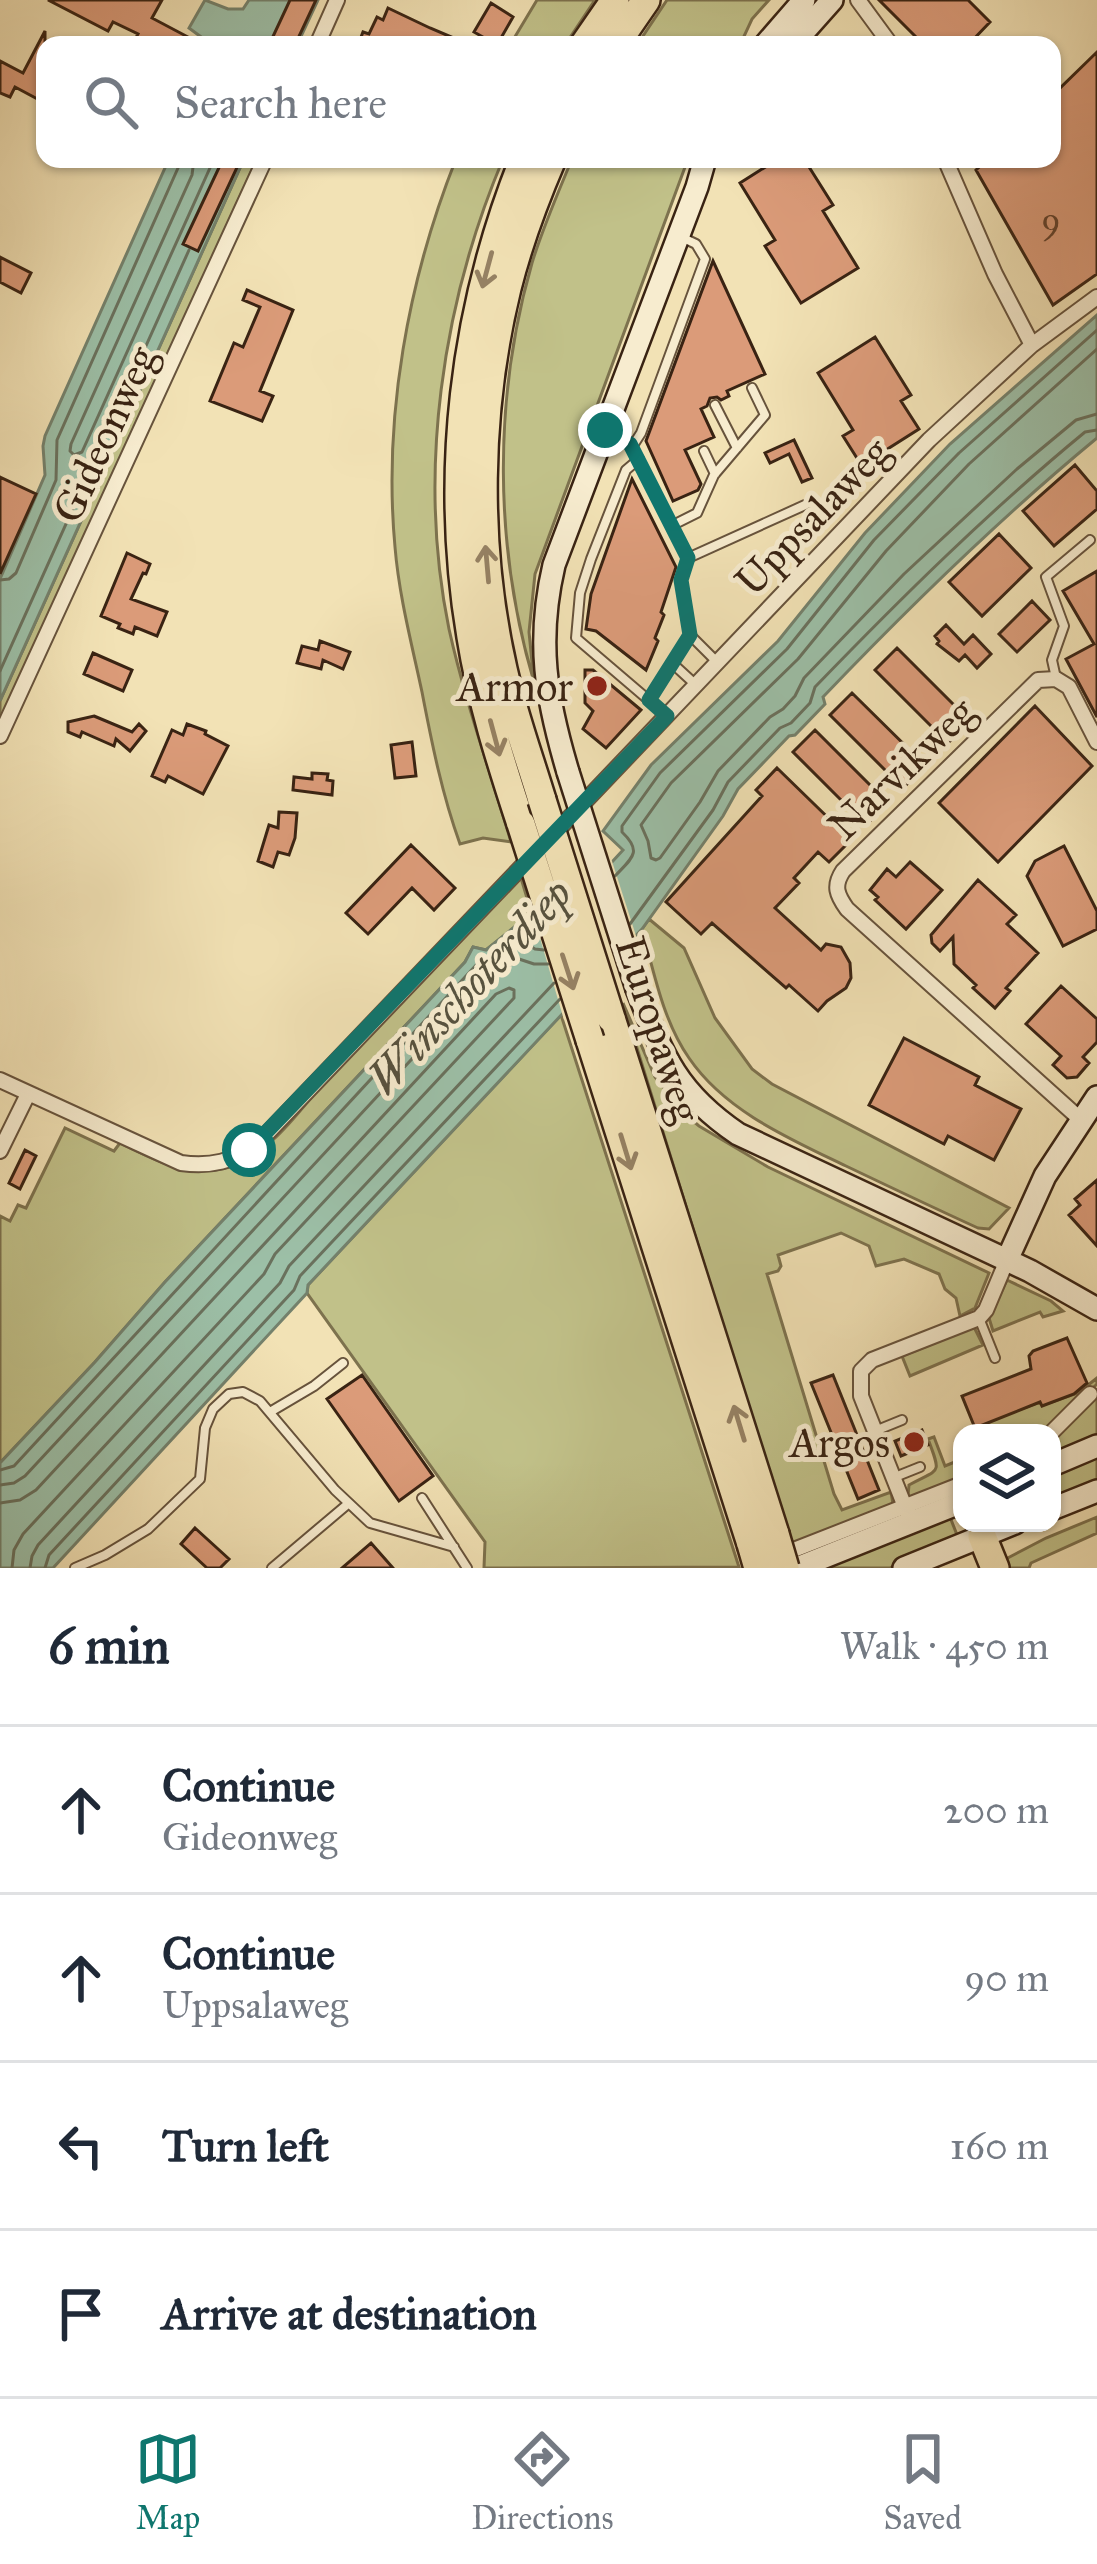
<!DOCTYPE html>
<meta charset="utf-8">
<style>
:root{--surface:#fff;--page:#f6f6f7;--text:#1f2937;--muted:#747a83;--line:#e0e1e3;--accent:#0f766e}
body{margin:0;font-family:"IM FELL Great Primer",serif;background:var(--page);color:var(--text)}
.controls{position:absolute;right:36px;bottom:36px;display:grid;overflow:hidden;border-radius:24px;box-shadow:0 3px 9px #0004}
.controls button{width:108px;height:108px;display:grid;place-items:center;padding:0;border:0;border-bottom:3px solid var(--line);background:var(--surface);color:var(--text);font:60px sans-serif}
.stop{position:absolute;width:36px;height:36px;margin:-27px;border:9px solid #0f766e;border-radius:50%;background:#fff}
.stop.end{background:#0f766e;border-color:#fff;box-shadow:0 3px 12px #0008}
.list{margin:0;padding:0;list-style:none}
h2{display:flex;justify-content:space-between;align-items:center;height:156px;margin:0;padding:0 48px;font-size:51px}
h2 small{font-size:39px;font-weight:400;color:var(--muted)}
.list li{display:grid;grid-template-columns:78px 1fr auto;gap:36px;align-items:center;box-sizing:border-box;height:168px;padding:0 48px;border-top:3px solid var(--line)}
.list b{display:block;font-size:45px;white-space:nowrap}
.list p{margin:0;font-size:39px;white-space:nowrap;color:var(--muted)}
.list em{font-size:39px;font-style:normal;color:var(--muted)}
.icon{flex:none;width:66px;height:66px;fill:none;stroke:currentColor;stroke-width:2;stroke-linecap:round;stroke-linejoin:round}
.map{position:relative;flex:none;width:1097px;height:1568px;overflow:hidden}
.search{position:absolute;background:var(--surface);box-shadow:0 3px 9px #0004;left:36px;right:36px;top:36px;height:132px;display:flex;align-items:center;gap:30px;box-sizing:border-box;padding:0 42px;border-radius:24px;color:var(--muted);font-size:45px}
.sheet{height:828px;background:var(--surface)}
nav{display:flex;justify-content:space-around;align-items:center;box-sizing:border-box;height:168px;border-top:3px solid var(--line);background:var(--surface);font-size:33px;color:var(--muted)}
nav a{display:grid;justify-items:center;gap:6px}
nav .on{color:var(--accent)}
.map>svg:first-child{display:block}
.green{fill:#c1c189;stroke:#7d724e;stroke-width:3}
.water{fill:#9cbfa7;stroke:#74816c;stroke-width:3}
.pier{fill:#f2e2b5}
.lines{fill:none;stroke-linecap:round;stroke-linejoin:round}
.shore{stroke:#6a715d;stroke-width:3}
.building{fill:#db9b79;stroke:#392313;stroke-width:3}
.lane-casing{stroke:#67533c;stroke-width:12}
.street-casing{stroke:#67533c;stroke-width:18}
.secondary-casing{stroke:#392313;stroke-width:26}
.highway-casing{stroke:#392313;stroke-width:32}
.lane{stroke:#f7eccf;stroke-width:8}
.street{stroke:#f7eccf;stroke-width:14}
.secondary{stroke:#f7eccf;stroke-width:21}
.highway{stroke:#f2e2b5;stroke-width:27}
.secondary-bridge-casing{stroke:#392313;stroke-width:26;stroke-linecap:butt}
.highway-bridge-casing{stroke:#392313;stroke-width:32;stroke-linecap:butt}
.secondary-bridge{stroke:#f7eccf;stroke-width:21}
.highway-bridge{stroke:#f2e2b5;stroke-width:27}
.oneway{stroke:#968264}
.route{stroke:#0f766e;stroke-width:15}
.poi-dot{fill:#8f2418;stroke:#f7eccf;stroke-width:4.5}
.labels{text-anchor:middle;stroke-width:10;stroke-linejoin:round;paint-order:stroke}
.number-label{font-size:36px;fill:#62412c}
.street-label{font-size:42px;fill:#392313;stroke:#f7eccf}
.poi-label{font-size:42px;fill:#392313;stroke:#f7eccf;text-anchor:end}
.water-label{font-size:45px;font-style:italic;fill:#57523f;stroke:#f7eccf}
</style>
<div class="map">
<svg width="1097" height="1568" viewBox="0 0 1097 1568">
<rect width="100%" height="100%" fill="#f2e2b5"/>
<filter id="stains"><feTurbulence type="fractalNoise" baseFrequency=".00167" numOctaves="4"/><feColorMatrix values="0 0 0 0 .2 0 0 0 0 .09 0 0 0 0 .02 0 0 0 .5 -.17"/></filter>
<radialGradient id="worn" r=".72"><stop offset=".6" stop-color="#630" stop-opacity="0"/><stop offset="1" stop-color="#630" stop-opacity=".3"/></radialGradient>
<path class="green" d="M537,0H595L565,45H510Z
M667,0H769L752,19L740,45H637Z
M244,159H257L0,725V701Z
M456,159H503C442,304 417,473 449,629C465,701 490,771 511,842L483,838L460,844C442,794 432,744 422,692C412,645 399,596 395,547C383,417 408,280 456,159Z
M572,159H688L535,574L529,632L534,682C494,547 493,398 532,263C543,227 558,193 572,159Z
M521,878L530,908L520,919L522,921L486,950L473,947L465,962L165,1282L95,1362L0,1463V1216L10,1221L18,1205L26,1208L65,1128L114,1151L120,1143C154,1159 187,1179 225,1168C278,1153 310,1094 346,1056C404,996 462,937 521,878Z
M649,919L684,948L715,1018L752,1069L772,1084L1009,1208L989,1229L978,1228C934,1208 890,1187 846,1166C790,1139 725,1111 689,1058C663,1021 654,972 642,929Z
M623,1003L655,1077L686,1115L699,1126L768,1167L989,1273L975,1308L960,1316L956,1298L945,1289L939,1274L904,1259L876,1266L869,1246L841,1233L778,1255L781,1266L778,1271L767,1274L834,1494L842,1510L891,1492L893,1504L791,1545Z
M561,1015L739,1567L484,1568L485,1542L307,1293L308,1285Z
M1007,1280L1051,1301L1063,1311L1043,1317L1040,1312L993,1331L989,1318Z
M974,1327L983,1345L910,1376L902,1356Z
M1097,1378V1384L1047,1433H965L964,1430L1040,1402L1043,1405L1078,1393Z
M1097,1394V1440L1052,1459V1440Z
M934,1437L945,1466L962,1459V1479L912,1498L908,1496L909,1485C940,1468 942,1476 928,1439Z
M1097,1456V1485L1052,1503V1477Z
M950,1517L959,1540L890,1568H828L908,1527Z
M1097,1517V1533L1031,1563L1029,1568H1003L1002,1561L1046,1538Z"/>
<path class="water" d="M205,0L228,9H243L249,0H318L297,45H212L189,28Z
M169,159H244L0,701V579L45,475L43,446L45,436Z
M1097,315V438C1000,518 910,606 823,697L825,704L795,735L789,736L738,789L723,816L642,929L308,1285L307,1293L53,1568H0V1463L95,1362L165,1282L465,962L473,947L486,950L522,921L542,938L623,850L603,831L651,765L778,641L865,533L950,444Z"/>
<path class="pier" d="M610,855L638,942L564,1020L540,938L520,919L524,916L541,931Z"/>
<g class="lines">
<path class="shore" d="M194,159L192,175L71,444L70,451L74,455L82,452L214,159
M1097,349L969,464L886,551L798,659L671,783L641,825L648,841L651,858L656,860L660,858L700,802L718,771L770,717L783,709L795,696L804,678L904,574L1017,469L1076,420L1097,414
M0,580L9,579L16,573L56,480L57,440L178,168L179,159
M0,671L189,250
M615,876C632,858 643,852 622,832V826L660,773L787,649L874,540L959,453L1097,330
M630,924L713,810L728,782L780,728L791,723L810,703L815,687C901,598 989,511 1085,432L1097,430
M0,1470L14,1466L478,963L493,959L519,939L535,949L544,950
M0,1485L14,1483L25,1476L487,978L500,972L519,959L534,964H548
M0,1503L20,1500L36,1490L496,994L509,988L514,990V998L275,1254L264,1274L23,1534L14,1550L12,1568
M30,1568L32,1556L38,1545L280,1283L289,1266L554,983
M45,1568L49,1555L294,1290L300,1276L560,999"/>
</g>
<path class="building" d="M48,0H162L152,18L203,45H132L138,34L113,22L108,31Z
M290,0H316L295,45H269Z
M879,0H968L990,22L968,45H924Z
M491,3L513,17L497,45L474,32Z
M388,8L430,28L470,45H358L363,32L369,34L377,17L383,20Z
M45,31V103L15,87L10,97L0,93V61L23,73Z
M1097,52V274L1053,305L976,170L988,159H1052V96Z
M223,159H241L198,251L183,244Z
M778,159H804L833,205L823,211L858,268L801,303L765,246L775,240L740,183Z
M0,257L31,273L21,293L0,282Z
M713,261L765,374L727,391L729,396L721,400L717,397L710,398L707,406L701,409L714,437L685,450L701,484L698,490L673,501L646,441Z
M247,290L293,310L260,391L273,396L262,421L210,401L234,343L243,347L260,307L243,300Z
M875,337L911,395L901,401L919,429L886,450L892,459L867,474L843,436L853,430L818,373Z
M794,440L812,478L802,482L789,454L770,463L765,453Z
M1075,465L1097,491V509L1054,546L1023,511Z
M0,477L36,494L0,574Z
M632,479L676,567L661,612L664,615L655,638L658,641L646,670L596,631L586,629L591,594Z
M999,534L1031,568L982,616L949,582Z
M127,553L150,564L146,574L143,573L131,599L167,612L157,636L135,627L133,634L118,628L120,624L101,616Z
M1097,571V717L1066,659L1094,644L1063,591Z
M1032,601L1050,620L1017,652L999,634Z
M946,625L964,644L973,635L991,654L977,668L965,655L959,661L937,644L939,641L935,636Z
M320,641L350,652L343,669L323,660L321,669L297,663L302,646L318,650Z
M897,648L970,721L948,743L875,670Z
M93,653L132,670L123,691L84,674Z
M585,670H593L641,710L606,748L583,729L593,711L585,703Z
M852,693L926,766L903,788L830,715Z
M1035,706L1092,766L998,862L939,803Z
M94,716L132,732L139,724L146,731L130,751L116,739L114,746L82,732L80,737L68,732V722Z
M187,724L206,731L205,734L228,746L203,794L168,776L165,782L152,776L172,730L183,735Z
M815,730L888,803L866,825L793,752Z
M412,742L416,776L395,778L391,745Z
M777,768L851,840L829,862L818,852L794,878L799,883L775,908L821,950L826,944L841,947L850,963L851,978L846,988L827,1001L818,1011L789,985L786,988L712,923L701,934L666,902L762,796L756,790Z
M312,773L328,774L327,780L333,781L332,795L293,790L294,777L312,779Z
M279,812L297,813L295,838L289,855L278,852L273,867L258,861L269,825L278,828Z
M411,845L455,888L434,910L412,888L368,934L346,913Z
M1064,846L1097,911V929L1063,946L1027,876L1035,861Z
M910,862L942,890L906,929L875,900L878,897L870,890L887,869L896,877Z
M978,880L1016,915L1007,924L1038,953L1006,988L1010,991L995,1008L973,988L976,985L954,964L953,937L940,951L932,943L931,935Z
M1061,986L1097,1019V1042L1083,1057L1089,1063L1077,1077L1067,1078L1053,1065L1061,1056L1026,1024Z
M904,1038L979,1077L975,1085L1021,1109L994,1160L948,1136L944,1144L869,1105Z
M25,1150L36,1156L20,1189L9,1183Z
M1097,1180V1246L1069,1215L1080,1205L1075,1199Z
M1067,1338L1087,1383L1074,1394L1042,1406L1040,1402L975,1428L962,1396L1031,1369L1029,1356L1033,1351Z
M362,1375L433,1476L399,1501L327,1399Z
M833,1375L879,1490L858,1499L811,1383Z
M922,1430L928,1445L901,1456L895,1441Z
M195,1528L229,1559L220,1568H207L181,1544Z
M371,1543L393,1568H342Z"/>
<g class="lines">
<defs>
<path id="lane" d="M715,405L737,448
M606,431L630,444L688,558L681,580L690,635L717,662
M632,447L641,433L705,259L696,244L679,236
M704,451L715,474
M639,459L626,470L591,559L580,593L576,638L665,714
M673,525L697,513L714,475L765,415L752,388
M688,558L805,505
M672,663L696,685
M1056,678L1052,660L1064,626L1046,577L1090,540
M649,700L690,635
M979,1318L995,1358
M270,1412L314,1386L343,1363
M875,1431L902,1420
M895,1477L920,1467
M422,1498L467,1568
M75,1568L105,1555L148,1529L200,1479L205,1428L213,1409L229,1394L243,1392L260,1401L335,1490L370,1523L454,1547
M272,1568L349,1503"/>
<path id="street" d="M858,0L891,45
M317,45L337,0
M945,159L995,274L1032,345
M0,736L265,159
M551,837L929,440L1032,345L1097,297
M0,1080L181,1163C210,1167 234,1162 258,1143L531,857
M1080,1119L847,909C837,895 833,886 843,871L1038,680L1056,679L1069,687L1097,742
M0,1151L28,1094
M1051,1433L1090,1394
M911,1522L861,1396V1371L872,1360L979,1318L986,1310L1007,1260
M781,1555L962,1484"/>
<path id="secondary" d="M765,45L804,0
M792,45L832,0
M568,772C546,698 536,642 554,565L697,187L705,159
M637,989C663,1056 676,1092 738,1134L1030,1271L1097,1309
M1007,1260L1045,1176L1097,1097
M1052,1465L1097,1446
M1052,1509L1097,1491
M797,1568L962,1502
M904,1568L1015,1523"/>
<path id="highway" d="M584,45L615,0
M615,45L646,0
M542,800C529,757 513,713 503,669C475,546 477,410 507,288C518,244 534,201 552,159
M521,824C501,763 481,700 471,637C444,476 463,311 524,159
M611,1018L775,1534
M590,1040L751,1544
M982,1536L995,1568"/>
</defs>
<use href="#lane" class="lane-casing"/>
<use href="#street" class="street-casing"/>
<use href="#secondary" class="secondary-casing"/>
<use href="#highway" class="highway-casing"/>
<use href="#lane" class="lane"/>
<use href="#street" class="street"/>
<use href="#secondary" class="secondary"/>
<use href="#highway" class="highway"/>
<defs>
<path id="secondary-bridge" d="M568,772L637,989"/>
<path id="highway-bridge" d="M542,800L611,1018
M521,824L590,1040
M775,1534L785,1568
M751,1544L758,1568"/>
</defs>
<use href="#secondary-bridge" class="secondary-bridge-casing"/>
<use href="#highway-bridge" class="highway-bridge-casing"/>
<use href="#secondary-bridge" class="secondary-bridge"/>
<use href="#highway-bridge" class="highway-bridge"/>
</g>
<defs><path id="oneway-shaft" d="M-6 0H5M1.5-3L5.5 0L1.5 3" fill="none" stroke-width="1.6" stroke-linecap="round" stroke-linejoin="round" transform="scale(3)"/></defs>
<g class="oneway">
<use href="#oneway-shaft" transform="translate(487 270) rotate(105)"/>
<use href="#oneway-shaft" transform="translate(487 564) rotate(-95)"/>
<use href="#oneway-shaft" transform="translate(495 738) rotate(75)"/>
<use href="#oneway-shaft" transform="translate(568 972) rotate(72)"/>
<use href="#oneway-shaft" transform="translate(626 1152) rotate(73)"/>
<use href="#oneway-shaft" transform="translate(739 1423) rotate(-107)"/>
</g>
<g class="lines">
<path class="route" d="M249,1150L667,716L649,700L690,635L681,580L688,558L630,444L605,430"/>
</g>
<g class="poi-dot">
<circle cx="597" cy="686" r="12"/>
<circle cx="914" cy="1442" r="12"/>
</g>
<g class="labels">
<g class="number-label">
<text x="1051" y="232">9</text>
</g>
<g class="street-label">
<text transform="translate(104 434) rotate(-65)" y="15">Gideonweg</text>
<text transform="translate(812 516) rotate(-46)" y="15">Uppsalaweg</text>
<text transform="translate(901 768) rotate(-44)" y="15">Narvikweg</text>
<text transform="translate(659 1029) rotate(72)" y="15">Europaweg</text>
</g>
<g class="poi-label">
<text x="573" y="701">Armor</text>
<text x="890" y="1457">Argos</text>
</g>
<g class="water-label">
<text transform="translate(469 986) rotate(-47)" y="16">Winschoterdiep</text>
</g>
</g>
<rect width="100%" height="100%" filter="url(#stains)"/>
<rect width="100%" height="100%" fill="url(#worn)"/>
</svg>
<div class="controls">
<button><svg class="icon" aria-label="layers" viewBox="0 0 24 24"><path d="M12 4l9 5-9 5-9-5zM3 14l9 5 9-5"/></svg></button>
</div>
<div class="stop" style="left:249px;top:1150px"></div>
<div class="stop end" style="left:605px;top:430px"></div>
<div class="search"><svg class="icon" aria-label="search" viewBox="0 0 24 24"><circle cx="10" cy="10" r="6"/><path d="M15 15l6 6"/></svg>Search here</div>
</div>
<section class="sheet">
<h2>6 min<small>Walk · 450 m</small></h2>
<ul class="list">
<li><svg class="icon" aria-label="ahead" viewBox="0 0 24 24"><path d="M12 20V5M6 11l6-6 6 6"/></svg><div><b>Continue</b><p>Gideonweg</p></div><em>200 m</em></li>
<li><svg class="icon" aria-label="ahead" viewBox="0 0 24 24"><path d="M12 20V5M6 11l6-6 6 6"/></svg><div><b>Continue</b><p>Uppsalaweg</p></div><em>90 m</em></li>
<li><svg class="icon" aria-label="left" viewBox="0 0 24 24"><path d="M17 20v-9H6M10 6l-5 5 5 5"/></svg><div><b>Turn left</b></div><em>160 m</em></li>
<li><svg class="icon" aria-label="arrive" viewBox="0 0 24 24"><path d="M6 21V4h12l-3 4 3 4H6"/></svg><div><b>Arrive at destination</b></div></li>
</ul>
</section>
<nav>
<a class="on"><svg class="icon" aria-label="map" viewBox="0 0 24 24"><path d="M3 6l6-2 6 2 6-2v14l-6 2-6-2-6 2zM9 4v14M15 6v14"/></svg>Map</a>
<a><svg class="icon" aria-label="directions" viewBox="0 0 24 24"><path d="M12 3l9 9-9 9-9-9zM9 14v-3h6M13 9l2 2-2 2"/></svg>Directions</a>
<a><svg class="icon" aria-label="saved" viewBox="0 0 24 24"><path d="M7 4h10v16l-5-4-5 4z"/></svg>Saved</a>
</nav>
